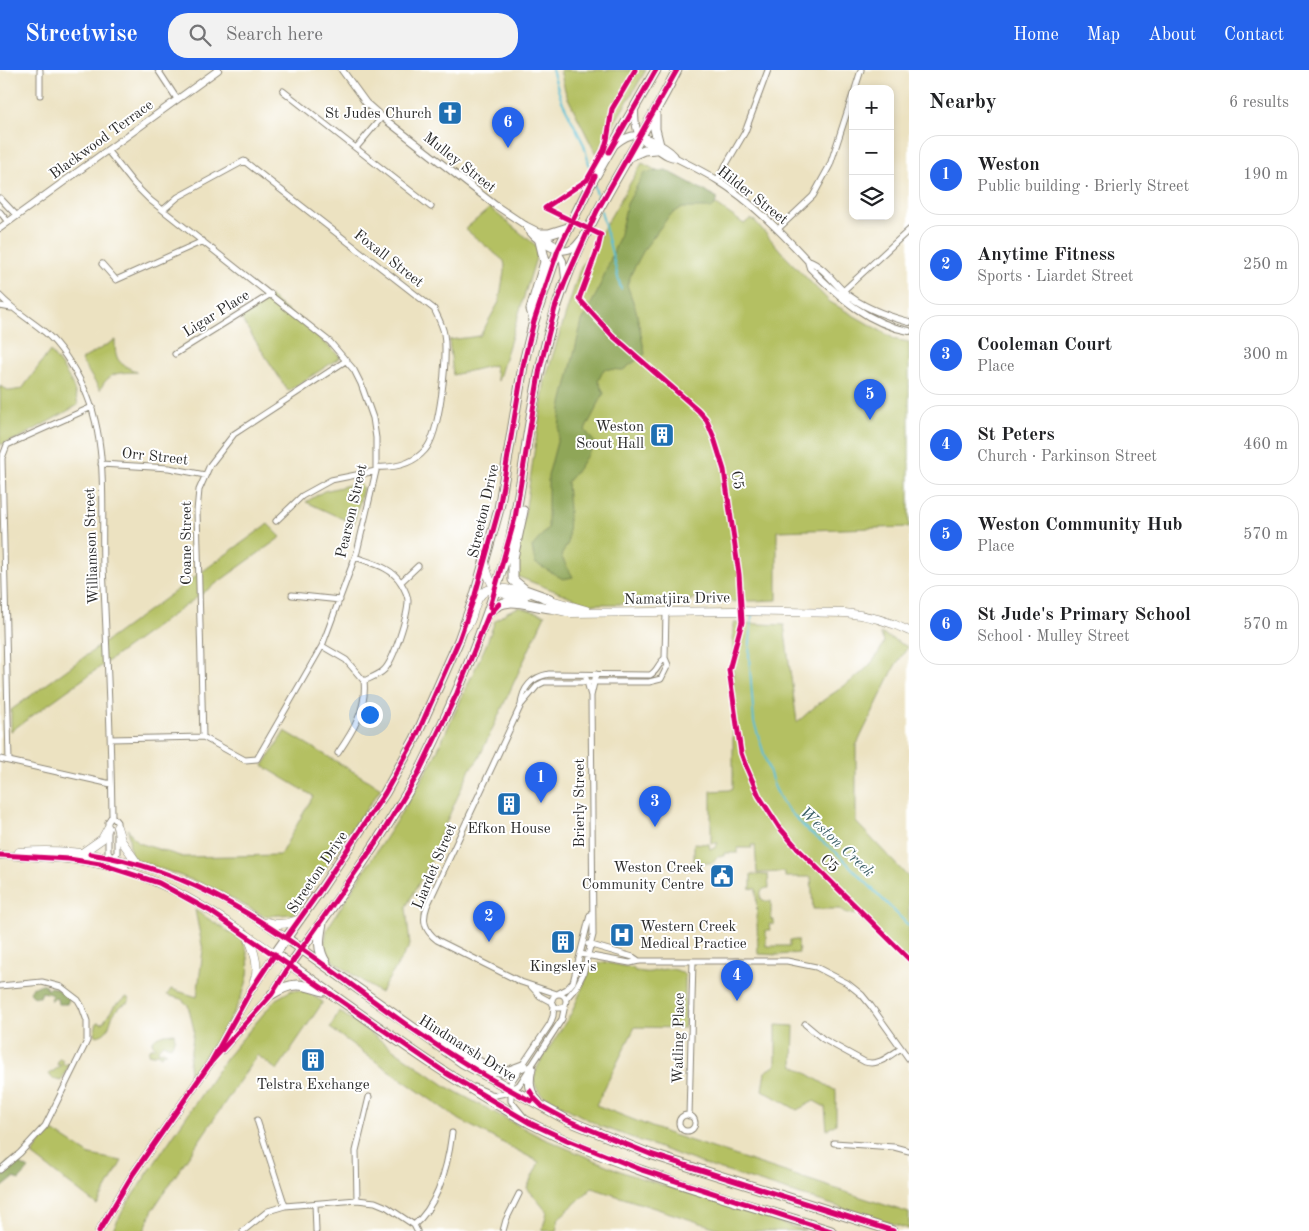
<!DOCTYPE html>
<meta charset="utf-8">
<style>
:root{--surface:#fff;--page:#f2f2f2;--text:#202124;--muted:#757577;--line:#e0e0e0;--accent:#2563eb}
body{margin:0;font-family:"Old Standard TT",serif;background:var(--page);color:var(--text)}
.controls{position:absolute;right:15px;top:15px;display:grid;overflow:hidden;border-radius:10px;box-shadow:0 2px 8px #0003}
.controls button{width:45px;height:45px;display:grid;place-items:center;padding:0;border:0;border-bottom:1px solid var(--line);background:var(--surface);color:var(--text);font:25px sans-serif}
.you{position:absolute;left:369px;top:644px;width:18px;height:18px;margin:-12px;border:4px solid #fff;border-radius:50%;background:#1a73e8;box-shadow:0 0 0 8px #1a73e833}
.badge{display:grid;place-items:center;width:32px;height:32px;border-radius:50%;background:var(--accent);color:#fff;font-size:16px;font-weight:700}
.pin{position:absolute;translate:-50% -41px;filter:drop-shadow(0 1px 2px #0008)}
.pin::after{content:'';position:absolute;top:26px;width:18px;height:15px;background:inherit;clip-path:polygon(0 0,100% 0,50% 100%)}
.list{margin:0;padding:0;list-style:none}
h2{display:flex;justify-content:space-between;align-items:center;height:65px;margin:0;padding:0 20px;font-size:21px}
h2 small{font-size:16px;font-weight:400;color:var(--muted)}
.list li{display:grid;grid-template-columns:32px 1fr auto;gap:15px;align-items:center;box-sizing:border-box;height:80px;margin:0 10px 10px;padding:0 10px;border:1px solid var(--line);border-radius:20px}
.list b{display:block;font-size:19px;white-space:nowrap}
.list p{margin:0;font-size:16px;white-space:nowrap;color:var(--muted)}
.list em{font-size:16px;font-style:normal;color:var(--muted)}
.icon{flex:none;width:28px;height:28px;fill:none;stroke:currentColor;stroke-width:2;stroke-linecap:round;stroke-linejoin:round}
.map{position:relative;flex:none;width:909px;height:1161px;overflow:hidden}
header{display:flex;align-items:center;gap:30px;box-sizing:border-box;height:70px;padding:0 25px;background:var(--accent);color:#fff}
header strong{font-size:24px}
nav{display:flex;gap:28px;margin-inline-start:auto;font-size:18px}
.search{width:350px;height:45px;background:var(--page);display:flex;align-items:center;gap:12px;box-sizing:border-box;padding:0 18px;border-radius:20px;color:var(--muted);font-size:19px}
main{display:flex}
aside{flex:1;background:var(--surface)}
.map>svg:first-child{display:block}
.green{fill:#b4c062;stroke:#707646}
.forest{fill:#8fa658;stroke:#5d6842}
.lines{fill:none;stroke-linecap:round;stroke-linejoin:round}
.stream{stroke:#58bfd5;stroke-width:2}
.minor-casing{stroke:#8c8676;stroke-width:7}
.tertiary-casing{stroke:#8c8676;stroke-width:8}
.secondary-casing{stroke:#8c8676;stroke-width:9}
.primary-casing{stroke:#8c8676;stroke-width:11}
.minor{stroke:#fff;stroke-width:5}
.tertiary{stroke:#fff;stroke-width:6}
.secondary{stroke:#fff;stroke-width:8}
.primary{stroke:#fff;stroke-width:9}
.cycleway-casing{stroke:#fff;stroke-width:8}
.cycleway{stroke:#d6006c;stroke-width:5}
.labels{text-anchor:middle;stroke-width:4;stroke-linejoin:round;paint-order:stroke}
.poi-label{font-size:15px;fill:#2b2b2b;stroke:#fff;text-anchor:end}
.street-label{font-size:15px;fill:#2b2b2b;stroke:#fff}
.water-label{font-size:16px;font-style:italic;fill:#3b5f66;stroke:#fff}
</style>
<header>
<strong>Streetwise</strong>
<div class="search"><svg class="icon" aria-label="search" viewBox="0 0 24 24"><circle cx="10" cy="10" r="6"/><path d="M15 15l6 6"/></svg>Search here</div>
<nav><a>Home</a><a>Map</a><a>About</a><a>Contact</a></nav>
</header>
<main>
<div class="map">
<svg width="909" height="1161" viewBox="0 0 909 1161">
<rect width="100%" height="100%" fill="#fff"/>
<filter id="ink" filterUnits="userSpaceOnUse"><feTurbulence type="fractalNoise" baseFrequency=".02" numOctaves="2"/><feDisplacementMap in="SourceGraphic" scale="10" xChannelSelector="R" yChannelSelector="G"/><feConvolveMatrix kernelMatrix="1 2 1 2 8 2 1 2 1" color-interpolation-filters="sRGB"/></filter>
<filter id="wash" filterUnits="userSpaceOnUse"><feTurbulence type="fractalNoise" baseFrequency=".0096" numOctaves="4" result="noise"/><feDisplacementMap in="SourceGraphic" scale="20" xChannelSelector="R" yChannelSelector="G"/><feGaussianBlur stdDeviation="1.12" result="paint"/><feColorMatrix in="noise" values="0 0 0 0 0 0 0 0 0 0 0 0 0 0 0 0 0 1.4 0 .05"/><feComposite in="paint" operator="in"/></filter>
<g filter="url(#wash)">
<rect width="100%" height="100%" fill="#ece2c1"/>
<path class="green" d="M560,0H646L596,84L566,24Z
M642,93L701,124L744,154L750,149L755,151L785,186L830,232L893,268L892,269L909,272V457L777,461V530L723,532L719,526H698L684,534H589L516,506L515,486L525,443L545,310L580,199Z
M490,138L539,178L498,311L494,295L453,305L449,270L480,266L499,232L505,196L504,191L465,159Z
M270,226L341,287L288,321L240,247Z
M115,270C115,291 118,293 137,302C119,303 109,301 100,320L81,290Z
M50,281C65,301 73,309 78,335L21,367L0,375V316L10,321L22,319Z
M358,413L361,415L363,419L354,454L306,432L324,421Z
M268,454L281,467L11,661V640Z
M519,537L545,545L478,690L470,699L440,766L435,783L406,837L410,875L380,923L333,891L324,876L327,859L398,748L433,690L486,575L495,551L507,542Z
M733,553L784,555L797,652C805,646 812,638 821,632C845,614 872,602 884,572L880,563L908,577L895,596L856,676V752L909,808V897L858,845L845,843L840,839H813L811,807H785V802L757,803L755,775H751L752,778H738V783H724V786H718L713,793H694V773L709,774L710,779L715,778L718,773H711V721L729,720L733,718Z
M285,661L381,718L294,844L264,846L209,816L131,788L128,759L133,767L139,773L183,787L280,785L313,726L263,696Z
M751,804L768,805L769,818C762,818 760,822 760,828L765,831H771V850H774V854H769L770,860H766V876H790V870H798L799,883L779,885L758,884L756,819L749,818L751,816Z
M195,840C203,846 239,867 243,872C249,882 250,899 247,910C239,941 210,981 190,1005L189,994L194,960L188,935L181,929L167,925L171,919L197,927L203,880Z
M603,892L633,898L635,901C640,901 646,903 651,902C661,899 678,896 685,906V958L635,957L596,1035L667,1063L909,1143V1159L712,1097L600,1056L542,1025C532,1015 533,1006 539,994L572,942L591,897Z
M292,920L305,921L323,932L277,1000L257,985L153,1139L144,1161H112L126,1135L226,988L276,929Z
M127,927L129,929V932C122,935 117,938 113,945C108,955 110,964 96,966L94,964L97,952L103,953L115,935Z
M339,941L447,1017L540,1067L625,1103L806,1161H726L592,1118L559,1148L556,1161H542L547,1142L527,1118L539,1092L460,1050L368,986L330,958Z
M776,955L794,956L793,995L836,1021V1054L827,1060L825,1037L814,1031L797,1040L762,1020L765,1002L776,995Z
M174,963L175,968L171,976L163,974L158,979L159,982L163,981L167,983H163L161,986L157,983L151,985L148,984L149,979L155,977L152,973C155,964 166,964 174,963Z
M59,989H62L64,995L70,993L61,1011L53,1009L49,1004L62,995H57Z
M50,1059L90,1085L122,1091L97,1135L32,1085Z"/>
<path class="forest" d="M666,100L718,128L713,138H681L669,146L645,178L632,202L627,215L636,240L645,284L623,300L604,299L598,311L604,323L585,360L595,373L578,399L567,412L569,440L568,473L561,486L573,507L563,509L535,493L532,477L548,458V406L558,368L561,338L582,251L597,223L619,168L627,134L644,103Z
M42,914H45L47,920L50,917C58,918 64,922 69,929L67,934H58L57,929L55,927L52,931L50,928L52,926L50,924L42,922L40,927C35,927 32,927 30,922L32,918Z
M8,1092H16L29,1099L19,1110L14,1108L0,1119V1102Z"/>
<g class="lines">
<path class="stream" d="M552,0L561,29L584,75L592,105
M594,114L599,132
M601,141L621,219
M752,545L749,586L754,652L774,716L783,734L808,761L836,782L909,856"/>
</g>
</g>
<g filter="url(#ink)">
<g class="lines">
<defs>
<path id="minor" d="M40,0V25
M158,0L177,29
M855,19L861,0
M283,21L431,137
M356,78L382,47
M107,80L134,114L150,130L330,272L354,300L361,314L373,348L376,368V401L357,482L322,576L257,689L245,690L203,667L111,669
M717,110L745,62L768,0
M0,128L17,146
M163,140L178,127L244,91L434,239C438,247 443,256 444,264C448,287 440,364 425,380C412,395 394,398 376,397
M0,142L8,152
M778,159L813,126L830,95L853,24
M102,194L116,210L203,171
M842,222L909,160
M0,226C12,239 27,248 41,259C58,272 70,291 80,310C110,366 101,434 103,496C107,579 111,663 112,746L108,752V782L114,793L126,798
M0,236L11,238
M175,284L271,224
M101,394L169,398L205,405
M276,451L302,426L331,410L376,401
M355,487C371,493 392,497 401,513C404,518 408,525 408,531C408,545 394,590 384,600C379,605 370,608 364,611
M401,512L418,496
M292,525L340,530
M322,576L346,590L364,611C367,639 353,661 338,683
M586,608L591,626
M521,635L538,615L544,612H649L661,609L668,595L665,588L666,542
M203,667L197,441L199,420L210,395L234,364L347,290
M0,689L111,714
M9,691L2,388L7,375L92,337
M110,789L117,783V752L112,746
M588,874L633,887L639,891
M580,884L630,893L639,891H787L816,897L847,913L862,925L871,936L909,989
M0,916L42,912L61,917L78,930L82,937L87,951V971L45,1056L20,1083L0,1100
M531,916L540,926L553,933
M559,923L567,919L573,912L590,845
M552 931a7 7 0 1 1 14 0a7 7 0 1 1-14 0Z
M557,924L521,912L437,870C424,860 422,850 427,836L521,635C522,618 532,607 549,604L650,605C658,601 658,593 665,588
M566,929L577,916L583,904L593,865L591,626L596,604
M805,954L823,969L865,992C879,996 889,986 900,979
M475,1017L491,1024L496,1025L506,1023L519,1015L562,949L565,935
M679 1053a8 8 0 1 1 16 0a8 8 0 1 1-16 0Z
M689,1046L693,891
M524,1047L511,1031V1012L550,954L553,946L554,935
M257,1050L285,1136
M834,1073L894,1077L909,1081
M357,1130L356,1081L369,1027
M315,1134L316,1161
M414,1155C438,1135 448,1094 452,1063
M243,1161L268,1141L285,1136L357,1130L375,1132L387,1137L414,1155L417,1161
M503,1161L506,1150L519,1124"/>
<path id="tertiary" d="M342,0L366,33L382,47L495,135L525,155L535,160L553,173L563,191L565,208
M635,38C635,63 636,68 658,80C664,84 669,88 676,88C690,95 704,102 717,110C751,131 781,162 808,191C823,196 833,212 844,222C863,238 886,246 909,252
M615,75C621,70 628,65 636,65C646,66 672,79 676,88
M525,155C532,168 559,189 574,177C577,175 579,171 582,168
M0,158L218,0
M808,191L810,198C838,226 868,254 909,261"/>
<path id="secondary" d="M485,492C490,521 498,523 524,530
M544,528L586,540
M545,537L571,543L734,541L845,543C867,545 889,551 909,561
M463,561C475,548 471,543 478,529C487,511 513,520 528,524
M117,757L121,770L138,794
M19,782C119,774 206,813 286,868
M82,783L102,769L108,758
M0,785C33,787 67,787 99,794C165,807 221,847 275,884L251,920L211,992L133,1104L99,1161
M268,852C279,856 289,854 300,849
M248,867C254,880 260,898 254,911
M221,981L272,924L290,895"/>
<path id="primary" d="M656,0L589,117L558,180L534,251L523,296L499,439L475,525L459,570L415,669L385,723L321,819L275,884C359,942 440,1005 530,1053C622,1101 732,1129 831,1161
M655,42V59L659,75
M628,87L644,80L656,79
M540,164H549L568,158
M534,250L531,239L545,192L540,171
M523,441L513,488V510L525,520L550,529
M490,542C505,523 531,537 551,538
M322,853C319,868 317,880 326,893
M286,868L463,993L569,1051L650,1084L893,1161
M290,895C335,834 380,771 417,706C425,691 432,676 439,661C468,600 492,537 510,471C516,445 520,419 524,393C532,333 543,272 564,215C592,138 641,73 677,0
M272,924C293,911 301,914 323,921
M416,960L427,961L492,1000L507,1002L523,996
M531,998C528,1011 528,1022 538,1032"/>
</defs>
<use href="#minor" class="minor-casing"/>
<use href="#tertiary" class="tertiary-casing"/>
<use href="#secondary" class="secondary-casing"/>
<use href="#primary" class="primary-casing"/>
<use href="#minor" class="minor"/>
<use href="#tertiary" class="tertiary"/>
<use href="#secondary" class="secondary"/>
<use href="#primary" class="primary"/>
<defs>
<path id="cycleway" d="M635,0L612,39L607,70L604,80L587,110L545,138L601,165L598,178L579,229L612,265L698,340L706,349L714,368L724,400L739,504L742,552L729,600L741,683L745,694L759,726L779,757L798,779L909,889
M609,82L656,0
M490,537L515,448L540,298L555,238L565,212L597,141L677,0
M90,784C217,802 312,889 414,960C452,986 490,1010 531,1031
M0,785L69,789L100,794L159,813L210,841L446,1003L530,1053L567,1070L642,1100L831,1161
M286,868L321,819L385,723L415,669L459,570L475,525L499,439L523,296L534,251L558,180L595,106
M211,992L272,924L290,895L380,767L418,704L457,623L488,546L499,534
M530,1021L535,1029L543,1037L569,1051L650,1084L893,1161
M99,1161L133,1104L211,992L251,920L275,884"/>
</defs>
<use href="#cycleway" class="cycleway-casing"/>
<use href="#cycleway" class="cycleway"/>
</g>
</g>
<defs>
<symbol id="church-square" viewBox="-11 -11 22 22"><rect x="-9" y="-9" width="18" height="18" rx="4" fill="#1f6fb2" stroke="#fff"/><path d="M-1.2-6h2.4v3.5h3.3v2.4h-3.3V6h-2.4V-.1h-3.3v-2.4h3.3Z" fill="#fff"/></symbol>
<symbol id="building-square" viewBox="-11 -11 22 22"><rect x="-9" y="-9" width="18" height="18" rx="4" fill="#1f6fb2" stroke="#fff"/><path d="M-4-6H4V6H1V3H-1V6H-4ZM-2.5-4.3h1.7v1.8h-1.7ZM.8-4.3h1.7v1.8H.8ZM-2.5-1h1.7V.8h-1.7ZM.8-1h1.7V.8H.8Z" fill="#fff"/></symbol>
<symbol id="civic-square" viewBox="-11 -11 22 22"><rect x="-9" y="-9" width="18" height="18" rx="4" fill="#1f6fb2" stroke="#fff"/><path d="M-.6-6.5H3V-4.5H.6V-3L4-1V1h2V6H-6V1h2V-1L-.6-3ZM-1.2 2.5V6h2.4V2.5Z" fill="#fff"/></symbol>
<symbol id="hospital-square" viewBox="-11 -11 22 22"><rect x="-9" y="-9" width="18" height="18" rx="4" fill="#1f6fb2" stroke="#fff"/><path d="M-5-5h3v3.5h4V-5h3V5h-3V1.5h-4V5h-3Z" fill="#fff"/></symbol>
</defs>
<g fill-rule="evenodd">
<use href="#church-square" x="436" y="29" width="28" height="28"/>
<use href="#building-square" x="648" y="351" width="28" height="28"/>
<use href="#building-square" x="495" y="720" width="28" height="28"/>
<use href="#civic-square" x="708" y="792" width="28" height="28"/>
<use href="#hospital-square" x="608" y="851" width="28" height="28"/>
<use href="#building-square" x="549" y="858" width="28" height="28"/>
<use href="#building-square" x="299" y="976" width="28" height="28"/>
</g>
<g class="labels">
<g class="poi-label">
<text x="432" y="48">St Judes Church</text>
<text x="644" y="361">Weston<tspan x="644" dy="17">Scout Hall</tspan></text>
<text x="509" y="763" text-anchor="middle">Efkon House</text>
<text x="704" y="802">Weston Creek<tspan x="704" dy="17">Community Centre</tspan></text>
<text x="640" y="861" text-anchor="start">Western Creek<tspan x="640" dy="17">Medical Practice</tspan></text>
<text x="563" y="901" text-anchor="middle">Kingsley's</text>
<text x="313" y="1019" text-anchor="middle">Telstra Exchange</text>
</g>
<g class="street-label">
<text transform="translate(101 69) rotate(-36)" y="5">Blackwood Terrace</text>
<text transform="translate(460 92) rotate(38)" y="5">Mulley Street</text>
<text transform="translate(753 125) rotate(38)" y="5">Hilder Street</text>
<text transform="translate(389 188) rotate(38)" y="5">Foxall Street</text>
<text transform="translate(216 243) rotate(-32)" y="5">Ligar Place</text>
<text transform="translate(155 386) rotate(6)" y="5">Orr Street</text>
<text transform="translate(738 410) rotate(81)" y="5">C5</text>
<text transform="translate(351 441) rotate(-77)" y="5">Pearson Street</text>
<text transform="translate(483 441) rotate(-77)" y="5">Streeton Drive</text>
<text transform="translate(186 473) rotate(-90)" y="5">Coane Street</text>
<text transform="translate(91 476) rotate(-92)" y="5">Williamson Street</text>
<text transform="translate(677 528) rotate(-1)" y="5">Namatjira Drive</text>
<text transform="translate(579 733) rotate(-90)" y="5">Brierly Street</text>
<text transform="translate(830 793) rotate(45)" y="5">C5</text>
<text transform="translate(434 796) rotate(-67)" y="5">Liardet Street</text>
<text transform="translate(317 802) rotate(-56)" y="5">Streeton Drive</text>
<text transform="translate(678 968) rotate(-89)" y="5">Watling Place</text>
<text transform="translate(468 978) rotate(32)" y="5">Hindmarsh Drive</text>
</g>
<g class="water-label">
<text transform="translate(838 771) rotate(43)" y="6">Weston Creek</text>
</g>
</g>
</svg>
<div class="controls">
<button>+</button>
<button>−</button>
<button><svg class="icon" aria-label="layers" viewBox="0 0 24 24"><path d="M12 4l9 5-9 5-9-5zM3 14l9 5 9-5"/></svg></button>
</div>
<div class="you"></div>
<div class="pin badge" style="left:541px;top:733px">1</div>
<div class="pin badge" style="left:489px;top:872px">2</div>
<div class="pin badge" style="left:655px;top:757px">3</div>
<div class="pin badge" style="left:737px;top:931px">4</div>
<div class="pin badge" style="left:870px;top:350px">5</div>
<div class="pin badge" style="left:508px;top:78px">6</div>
</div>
<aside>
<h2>Nearby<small>6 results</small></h2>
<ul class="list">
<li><span class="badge">1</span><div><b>Weston</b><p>Public building · Brierly Street</p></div><em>190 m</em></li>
<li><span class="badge">2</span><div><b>Anytime Fitness</b><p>Sports · Liardet Street</p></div><em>250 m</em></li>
<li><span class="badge">3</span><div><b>Cooleman Court</b><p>Place</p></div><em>300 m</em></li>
<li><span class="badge">4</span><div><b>St Peters</b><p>Church · Parkinson Street</p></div><em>460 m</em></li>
<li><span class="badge">5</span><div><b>Weston Community Hub</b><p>Place</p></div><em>570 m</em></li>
<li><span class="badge">6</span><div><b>St Jude's Primary School</b><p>School · Mulley Street</p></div><em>570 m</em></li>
</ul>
</aside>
</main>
